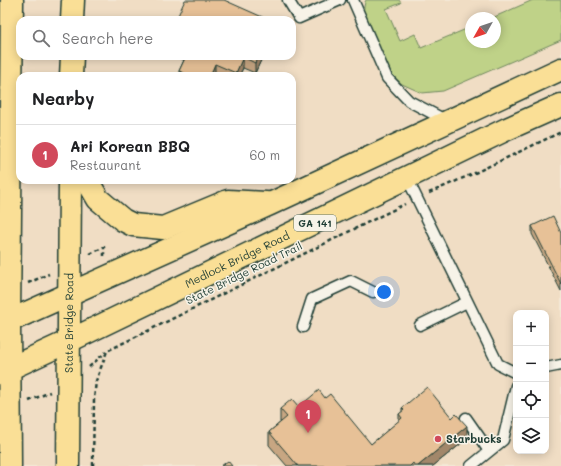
<!DOCTYPE html>
<meta charset="utf-8">
<style>
:root{--surface:#fff;--page:#f2f2f2;--text:#202124;--muted:#757577;--line:#e0e0e0;--accent:#d1495b}
body{margin:0;font-family:Mali,sans-serif;background:var(--page);color:var(--text)}
.controls{position:absolute;right:12px;bottom:12px;display:grid;overflow:hidden;border-radius:8px;box-shadow:0 2px 10px #0003}
.controls button{width:36px;height:36px;display:grid;place-items:center;padding:0;border:0;border-bottom:1px solid var(--line);background:var(--surface);color:var(--text);font:20px sans-serif}
.compass{position:absolute;left:465px;top:12px;width:36px;height:36px;border-radius:50%;background:var(--surface);box-shadow:0 2px 10px #0003;rotate:230deg}
.you{position:absolute;left:384px;top:292px;width:14px;height:14px;margin:-10px;border:3px solid #fff;border-radius:50%;background:#1a73e8;box-shadow:0 0 0 6px #1a73e833}
.badge{display:grid;place-items:center;width:26px;height:26px;border-radius:50%;background:var(--accent);color:#fff;font-size:13px;font-weight:700}
.pin{position:absolute;translate:-50% -33px;filter:drop-shadow(0 1px 2px #0008)}
.pin::after{content:'';position:absolute;top:21px;width:14px;height:12px;background:inherit;clip-path:polygon(0 0,100% 0,50% 100%)}
.list{margin:0;padding:0;list-style:none}
h2{display:flex;justify-content:space-between;align-items:center;height:52px;margin:0;padding:0 16px;font-size:17px}
h2 small{font-size:13px;font-weight:400;color:var(--muted)}
.list li{display:grid;grid-template-columns:26px 1fr auto;gap:12px;align-items:center;box-sizing:border-box;height:60px;padding:0 16px;border-top:1px solid var(--line)}
.list b{display:block;font-size:15px;white-space:nowrap}
.list p{margin:0;font-size:13px;white-space:nowrap;color:var(--muted)}
.list em{font-size:13px;font-style:normal;color:var(--muted)}
.icon{flex:none;width:22px;height:22px;fill:none;stroke:currentColor;stroke-width:2;stroke-linecap:round;stroke-linejoin:round}
.map{position:relative;flex:none;width:561px;height:466px;overflow:hidden}
.search{position:absolute;background:var(--surface);box-shadow:0 2px 10px #0003;left:16px;top:16px;width:280px;height:44px;display:flex;align-items:center;gap:10px;box-sizing:border-box;padding:0 14px;border-radius:12px;color:var(--muted);font-size:15px}
.panel{position:absolute;background:var(--surface);box-shadow:0 2px 10px #0003;left:16px;top:72px;width:280px;height:112px;border-radius:12px}
.map>svg:first-child{display:block}
.built{fill:#f0ddc4;fill-rule:evenodd}
.green{fill:#bfd288;stroke:#6f885e}
.lines{fill:none;stroke-linecap:round;stroke-linejoin:round}
.lane-casing{stroke:#1f3d34;stroke-width:13}
.highway-casing{stroke:#1f3d34;stroke-width:25}
.path{stroke:#1f3d34;stroke-width:2.5;stroke-dasharray:4 3;stroke-linecap:butt}
.lane{stroke:#f7f3e8;stroke-width:10}
.highway{stroke:#fadf96;stroke-width:22}
.wall{fill:#c7a682;stroke:#1f3d34}
.shaded-wall{fill:#a2876a;stroke:#1f3d34}
.building{fill:#e7c197;stroke:#1f3d34}
.poi-dot{fill:#d1495b;stroke:#f7f3e8;stroke-width:1.5}
.labels{text-anchor:middle;stroke-width:3;stroke-linejoin:round;paint-order:stroke}
.shield{fill:#f7f3e8;stroke:#60746a;stroke-width:1}
.shield-label{font-size:10px;font-weight:bold;fill:#1f3d34}
.street-label{font-size:11px;fill:#1f3d34;stroke:#f7f3e8}
.poi-label{font-size:11px;font-weight:bold;fill:#1f3d34;stroke:#f7f3e8;text-anchor:start}
</style>
<div class="map">
<svg width="561" height="466" viewBox="0 0 561 466">
<rect width="100%" height="100%" fill="#f4e9d8"/>
<filter id="ink" filterUnits="userSpaceOnUse"><feTurbulence type="fractalNoise" baseFrequency=".025" numOctaves="2"/><feDisplacementMap in="SourceGraphic" scale="8" xChannelSelector="R" yChannelSelector="G"/><feConvolveMatrix kernelMatrix="1 2 1 2 8 2 1 2 1" color-interpolation-filters="sRGB"/></filter>
<g filter="url(#ink)">
<path class="built" d="M0,0H561V466H0ZM471,18H495V42H471ZM20,20H292V56H20ZM20,76H292V180H20ZM516,313H546V451H516Z"/>
<path class="green" d="M366,0H399L401,3L386,9L400,41L415,34L421,48L471,27V42H495V18H492L533,0H561V40L443,91L422,93L402,84L391,74L363,12L365,2Z"/>
<g class="lines">
<defs>
<path id="lane" d="M288,0L299,18L340,0
M353,0L387,78L409,101L447,121
M407,178L498,364L516,373
M420,325L467,302
M303,327L312,299L351,281L373,292
M546,368L561,365
M466,418L489,451
M471,466L503,440L516,386"/>
<g id="highway">
<path d="M72,20L73,0"/>
<path d="M71,76L72,56"/>
<path d="M87,180L98,199L123,220L133,225L163,228L228,201L266,203"/>
<path d="M0,325L270,204L561,69"/>
<path id="s1" d="M0,373L69,341L507,129L561,105"/>
<path d="M10,466L9,320L12,0"/>
<path id="s2" d="M68,466L70,180"/>
</g>
</defs>
<use href="#lane" class="lane-casing"/>
<use href="#highway" class="highway-casing"/>
<path class="path" d="M429,193L477,172L561,132
M90,254L104,247V256
M28,283L49,274
M89,367L106,352
M29,401L50,392
M93,466L94,399L96,381L107,351L405,204"/>
<use href="#lane" class="lane"/>
<use href="#highway" class="highway"/>
</g>
<path class="wall" d="M174,56H263L255,73L243,68L239,76H219L215,74V76H179V71L184,60Z
M532,226L561,233V291L532,234Z
M325,398L371,444L399,421V414L402,412V408L467,439L433,466H287L269,445V432L281,422H280V409L299,407Z"/>
<path class="shaded-wall" d="M258,56H263L255,73V63Z
M243,57V68L239,76H236V73Z
M215,64V76H210Z
M467,426V439L433,466H418Z"/>
<path class="building" d="M185,0H224L269,20H176Z
M186,56H258L255,63L243,57L236,73L215,64L210,76H191L179,71Z
M553,216L561,233V284L532,226Z
M427,387L452,418L456,414L467,426L418,466H415L413,463L410,466H298L269,432L287,417L280,409L292,399L299,407L319,390L325,398L330,394L371,444L402,418L399,414L404,410L402,408Z
M228,461L232,466H221Z"/>
</g>
<circle class="poi-dot" cx="438" cy="439" r="4"/>
<g class="labels">
<rect class="shield" x="294" y="215" width="42" height="16" rx="3"/>
<g class="shield-label">
<text x="315" y="227">GA 141</text>
</g>
<g class="street-label">
<text dy="4" stroke="none"><textPath href="#s1" startOffset="263">Medlock Bridge Road</textPath></text>
<text transform="translate(244 273) rotate(-26)" y="4">State Bridge Road Trail</text>
<text dy="4" stroke="none"><textPath href="#s2" startOffset="143">State Bridge Road</textPath></text>
</g>
<g class="poi-label">
<text x="446" y="443">Starbucks</text>
</g>
</g>
</svg>
<div class="controls">
<button>+</button>
<button>−</button>
<button><svg class="icon" aria-label="locate" viewBox="0 0 24 24"><circle cx="12" cy="12" r="6"/><path d="M12 2v4M12 18v4M2 12h4M18 12h4"/></svg></button>
<button><svg class="icon" aria-label="layers" viewBox="0 0 24 24"><path d="M12 4l9 5-9 5-9-5zM3 14l9 5 9-5"/></svg></button>
</div>
<svg class="compass" viewBox="-18 -18 36 36"><path d="M0-13l5 13h-10z" fill="#e53935"/><path d="M0 13l5-13h-10z" fill="#757577"/></svg>
<div class="you"></div>
<div class="pin badge" style="left:308px;top:433px">1</div>
<div class="search"><svg class="icon" aria-label="search" viewBox="0 0 24 24"><circle cx="10" cy="10" r="6"/><path d="M15 15l6 6"/></svg>Search here</div>
<section class="panel">
<h2>Nearby<small></small></h2>
<ul class="list">
<li><span class="badge">1</span><div><b>Ari Korean BBQ</b><p>Restaurant</p></div><em>60 m</em></li>
</ul>
</section>
</div>
